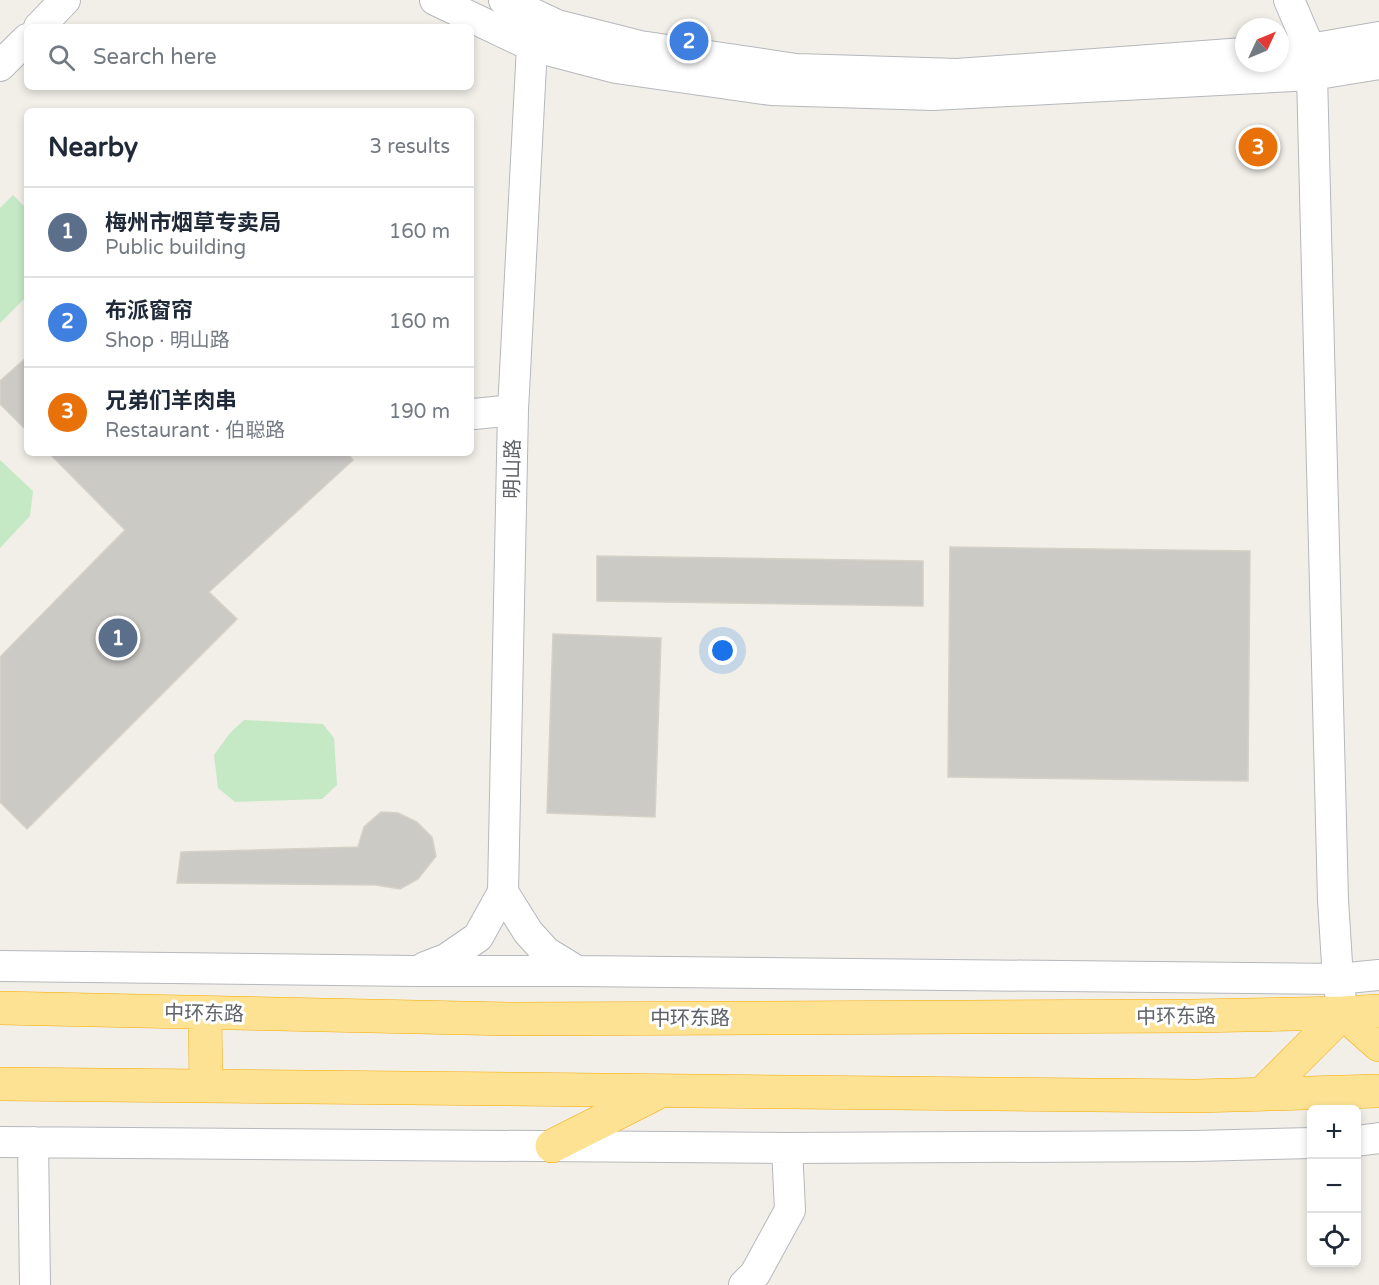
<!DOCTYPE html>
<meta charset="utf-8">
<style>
:root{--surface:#fff;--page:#f6f6f7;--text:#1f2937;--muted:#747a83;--line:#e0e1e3;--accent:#ea4335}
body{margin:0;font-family:"Varela Round","Noto Sans SC",sans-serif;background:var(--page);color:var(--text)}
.controls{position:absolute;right:18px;bottom:18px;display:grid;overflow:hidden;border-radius:9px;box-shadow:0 3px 9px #0003}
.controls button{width:54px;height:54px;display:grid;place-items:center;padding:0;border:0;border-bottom:2px solid var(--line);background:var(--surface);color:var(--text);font:30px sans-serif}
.compass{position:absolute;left:1235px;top:18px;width:54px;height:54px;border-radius:50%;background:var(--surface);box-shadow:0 3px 9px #0003;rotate:46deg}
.you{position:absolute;left:723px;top:651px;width:21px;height:21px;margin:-15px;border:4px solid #fff;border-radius:50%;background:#1a73e8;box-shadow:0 0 0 9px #1a73e833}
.badge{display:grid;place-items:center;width:39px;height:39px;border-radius:50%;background:var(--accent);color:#fff;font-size:20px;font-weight:700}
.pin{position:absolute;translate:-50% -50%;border:3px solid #fff;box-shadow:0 2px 6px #0006}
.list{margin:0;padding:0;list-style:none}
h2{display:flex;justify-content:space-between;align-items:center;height:78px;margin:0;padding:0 24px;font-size:26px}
h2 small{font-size:20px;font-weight:400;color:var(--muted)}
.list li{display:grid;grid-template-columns:39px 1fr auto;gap:18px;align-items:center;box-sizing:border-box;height:90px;padding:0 24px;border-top:2px solid var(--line)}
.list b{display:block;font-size:22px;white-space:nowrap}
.list p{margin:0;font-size:20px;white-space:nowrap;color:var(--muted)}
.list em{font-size:20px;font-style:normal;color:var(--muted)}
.icon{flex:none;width:33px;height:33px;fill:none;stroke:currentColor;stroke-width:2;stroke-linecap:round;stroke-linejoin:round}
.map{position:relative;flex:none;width:1379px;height:1285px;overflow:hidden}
.search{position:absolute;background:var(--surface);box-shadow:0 3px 9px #0003;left:24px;top:24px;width:450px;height:66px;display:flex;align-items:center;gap:15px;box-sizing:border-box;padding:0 21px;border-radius:9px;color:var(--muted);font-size:22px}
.panel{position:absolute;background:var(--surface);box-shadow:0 3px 9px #0003;left:24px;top:108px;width:450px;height:348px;border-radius:9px}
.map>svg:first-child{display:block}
.green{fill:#c5e8c5}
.building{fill:#cccac5;stroke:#d6d1c6;stroke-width:1.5}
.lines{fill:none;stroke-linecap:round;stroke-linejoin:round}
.minor-casing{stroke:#b5b8bc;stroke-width:32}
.highway-casing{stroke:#f9ab00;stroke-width:34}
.minor{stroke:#fff;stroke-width:30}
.highway{stroke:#fde293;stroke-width:33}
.labels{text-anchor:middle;stroke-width:6;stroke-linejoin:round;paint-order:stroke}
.street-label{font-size:20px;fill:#5f6368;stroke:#fff}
</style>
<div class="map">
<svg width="1379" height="1285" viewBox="0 0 1379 1285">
<rect width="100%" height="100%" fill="#f1efe8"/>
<path class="green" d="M13,195L27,209V296L0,323V208Z
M0,460L33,491L30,516L0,548Z
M244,720L323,724L334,738L337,785L322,799L235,802L218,788L214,755L230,733Z"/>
<path class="building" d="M27,357V431L0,404V381Z
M49,453H347L353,460L209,592L237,619L27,829L0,802V657L125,530Z
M950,547L1250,551L1248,781L948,777Z
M597,556L923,561V606L597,601Z
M553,634L661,638L655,817L547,813Z
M381,812L398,813L417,822L432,837L436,856L418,879L400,889L376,885L177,883L181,852L358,847L364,827Z"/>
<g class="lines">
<defs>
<path id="minor" d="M435,0L532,46L616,68L771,90L933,95L1312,75L1379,64
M504,0L557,25L640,46L796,69L957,74L1244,53
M1289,0L1310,49L1312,75L1333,900L1338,979L1341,1000
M39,27L65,0
M1280,51L1310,49L1379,37
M0,66L27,39
M471,413L474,414L513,410
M503,892L528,932L546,952L577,971
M0,966L415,971H577L1338,979L1379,975
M425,967L446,959L478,937L503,892L513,410L532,46
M1356,1141L1379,1138
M0,1142L787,1148L1195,1146L1312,1143
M33,1142L35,1285
M744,1285L755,1274L790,1210L787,1148"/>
<path id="highway" d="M0,1008L512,1019L1192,1016L1343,1013L1379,1011
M205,1013L206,1086
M0,1084L1195,1096L1379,1091
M1262,1094L1343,1013L1379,1045
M552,1146L657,1093"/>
</defs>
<use href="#minor" class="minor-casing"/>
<use href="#highway" class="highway-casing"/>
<use href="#minor" class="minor"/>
<use href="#highway" class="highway"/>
</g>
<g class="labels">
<g class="street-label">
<text transform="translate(512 469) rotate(-89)" y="7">明山路</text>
<text transform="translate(204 1013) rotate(1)" y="7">中环东路</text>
<text transform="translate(1176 1016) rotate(-1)" y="7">中环东路</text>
<text x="690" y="1025">中环东路</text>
</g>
</g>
</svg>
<div class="controls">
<button>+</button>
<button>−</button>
<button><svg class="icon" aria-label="locate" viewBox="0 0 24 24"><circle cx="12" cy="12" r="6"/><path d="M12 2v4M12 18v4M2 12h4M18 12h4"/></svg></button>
</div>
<svg class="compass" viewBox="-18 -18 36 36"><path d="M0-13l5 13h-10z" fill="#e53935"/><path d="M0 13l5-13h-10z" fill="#747a83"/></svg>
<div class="you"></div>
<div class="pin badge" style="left:118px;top:638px;background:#5c6f8a">1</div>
<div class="pin badge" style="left:689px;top:41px;background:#3f7fe0">2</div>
<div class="pin badge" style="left:1258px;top:147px;background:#e8710a">3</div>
<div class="search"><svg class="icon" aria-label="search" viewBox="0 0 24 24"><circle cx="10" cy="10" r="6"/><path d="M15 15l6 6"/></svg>Search here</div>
<section class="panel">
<h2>Nearby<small>3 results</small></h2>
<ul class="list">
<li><span class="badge" style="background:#5c6f8a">1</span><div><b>梅州市烟草专卖局</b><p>Public building</p></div><em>160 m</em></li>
<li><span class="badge" style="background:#3f7fe0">2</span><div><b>布派窗帘</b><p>Shop · 明山路</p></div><em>160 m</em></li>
<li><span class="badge" style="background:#e8710a">3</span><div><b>兄弟们羊肉串</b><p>Restaurant · 伯聪路</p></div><em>190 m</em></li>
</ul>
</section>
</div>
